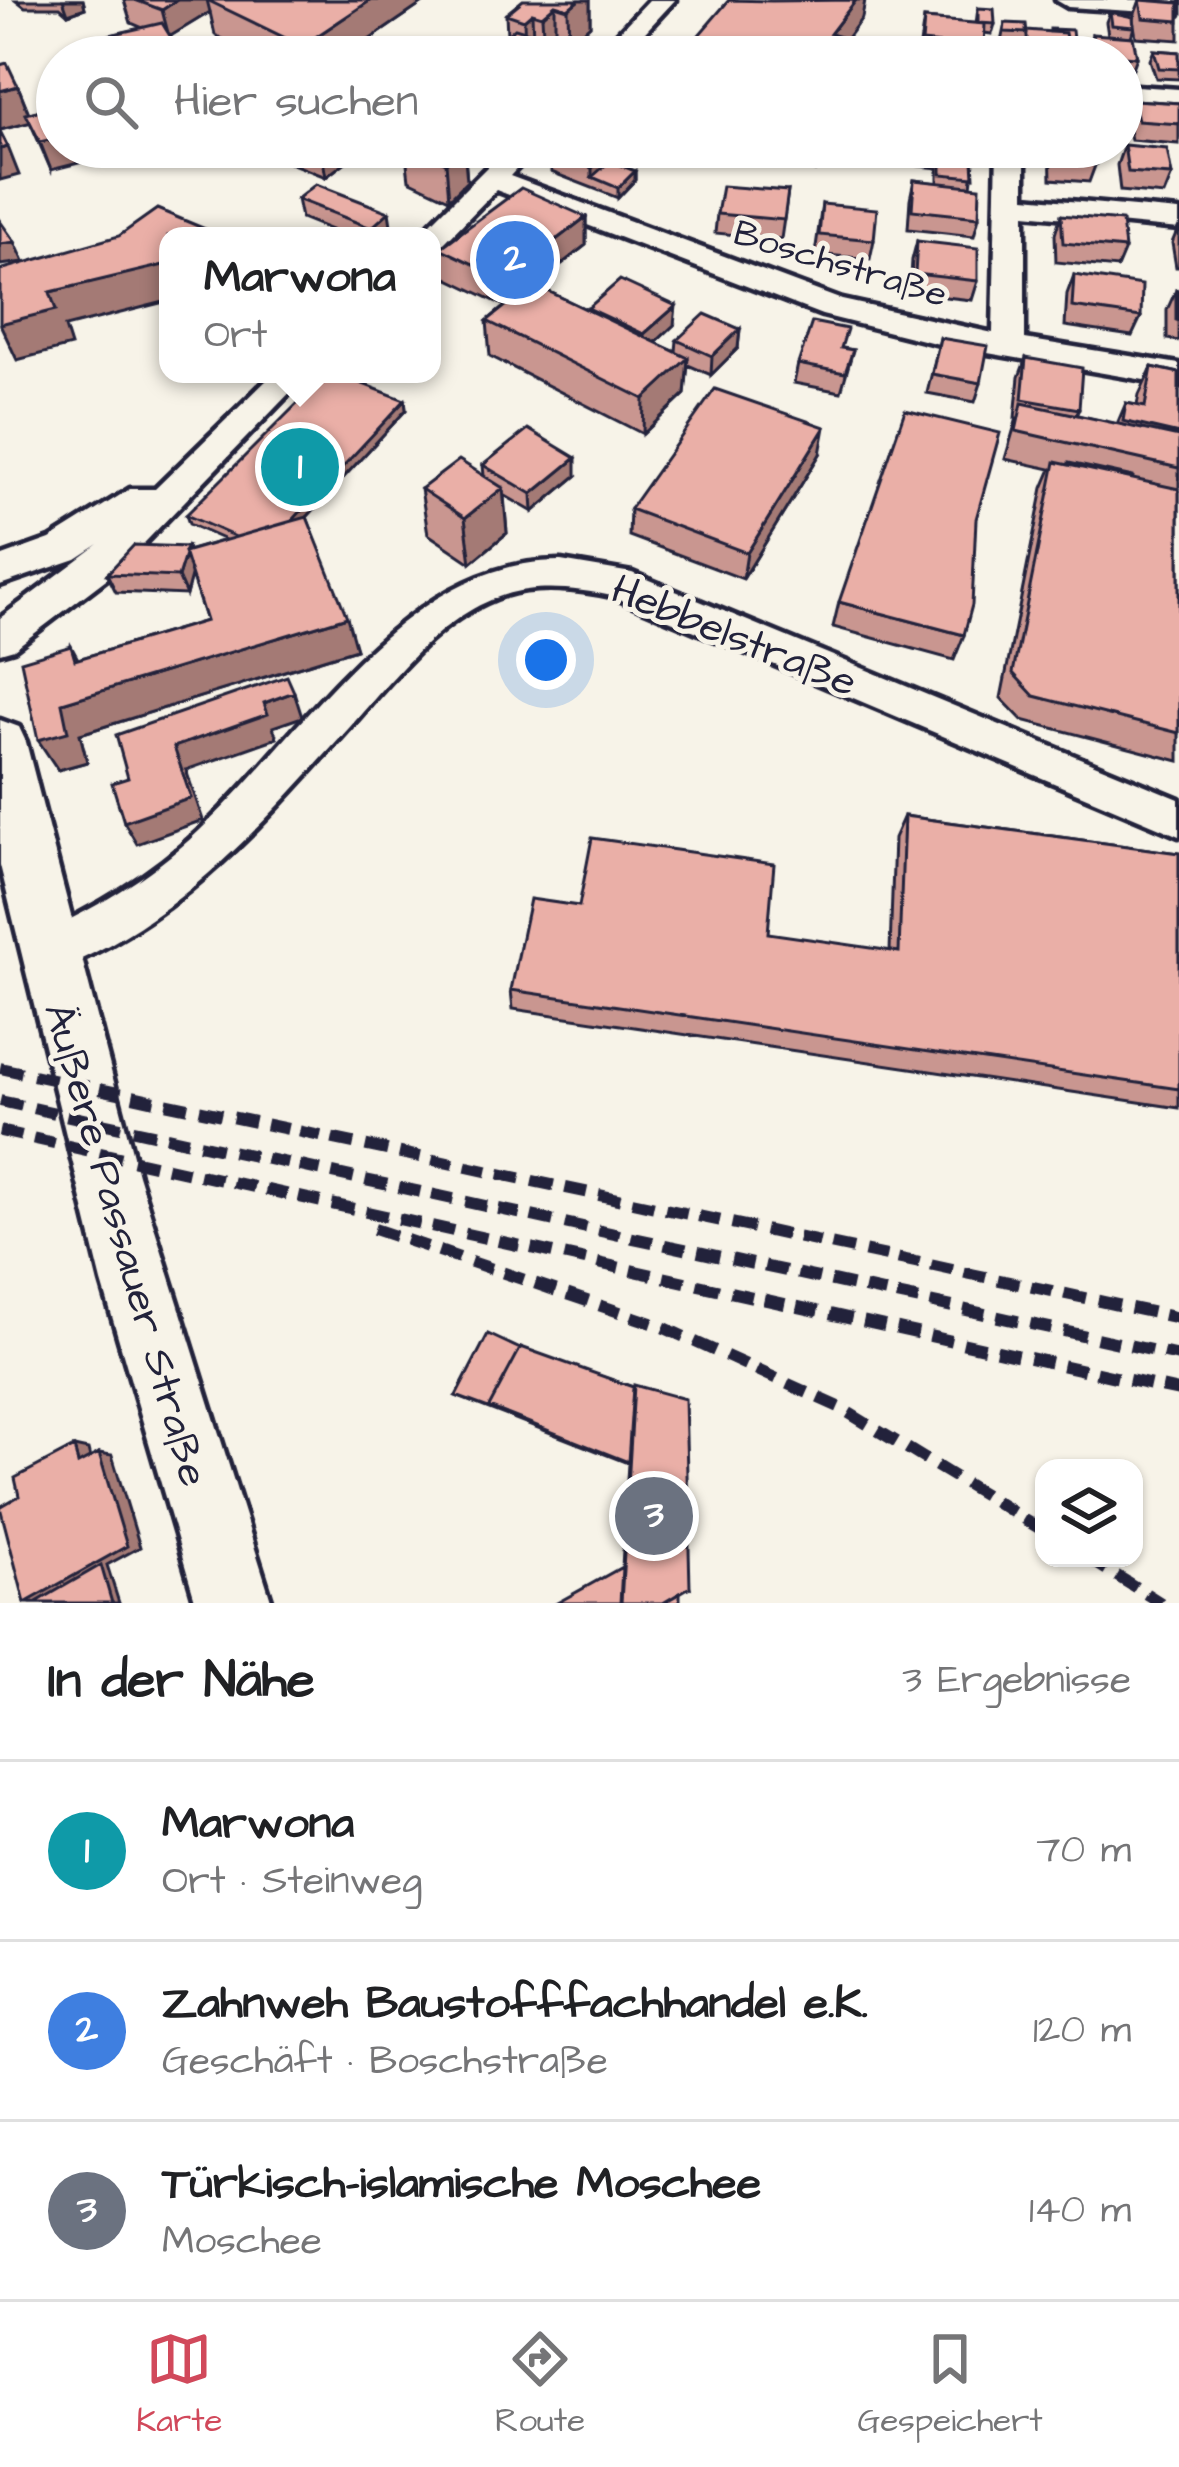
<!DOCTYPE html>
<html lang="de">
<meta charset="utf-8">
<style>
:root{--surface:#fff;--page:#f6f6f6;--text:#202124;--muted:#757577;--line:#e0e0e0;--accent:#d1495b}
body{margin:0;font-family:"Architects Daughter",sans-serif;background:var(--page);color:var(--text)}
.controls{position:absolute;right:36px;bottom:36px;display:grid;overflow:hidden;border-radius:24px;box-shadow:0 3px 9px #0004}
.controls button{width:108px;height:108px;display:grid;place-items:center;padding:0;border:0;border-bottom:3px solid var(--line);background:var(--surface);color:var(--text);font:60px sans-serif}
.you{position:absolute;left:546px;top:660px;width:42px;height:42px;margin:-30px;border:9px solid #fff;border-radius:50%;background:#1a73e8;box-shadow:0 0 0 18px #1a73e833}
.badge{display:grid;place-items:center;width:78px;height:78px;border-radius:50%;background:var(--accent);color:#fff;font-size:39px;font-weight:700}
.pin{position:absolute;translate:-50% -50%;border:6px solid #fff;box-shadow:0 3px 12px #0006}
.popup{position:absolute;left:159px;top:227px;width:282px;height:156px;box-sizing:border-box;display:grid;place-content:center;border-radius:24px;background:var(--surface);filter:drop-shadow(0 3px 9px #0005);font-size:39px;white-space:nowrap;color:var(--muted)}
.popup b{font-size:45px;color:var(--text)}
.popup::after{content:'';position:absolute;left:50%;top:100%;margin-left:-24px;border:24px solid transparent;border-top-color:var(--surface)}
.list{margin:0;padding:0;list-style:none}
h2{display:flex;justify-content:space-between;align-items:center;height:156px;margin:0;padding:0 48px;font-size:51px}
h2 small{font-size:39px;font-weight:400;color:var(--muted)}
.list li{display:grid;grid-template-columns:78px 1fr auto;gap:36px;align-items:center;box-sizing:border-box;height:180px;padding:0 48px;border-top:3px solid var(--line)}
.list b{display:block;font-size:45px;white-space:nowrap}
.list p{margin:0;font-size:39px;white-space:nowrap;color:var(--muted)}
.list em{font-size:39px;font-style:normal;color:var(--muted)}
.icon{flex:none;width:66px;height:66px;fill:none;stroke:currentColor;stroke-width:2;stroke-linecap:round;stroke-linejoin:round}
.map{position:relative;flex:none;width:1179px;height:1603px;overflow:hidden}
.search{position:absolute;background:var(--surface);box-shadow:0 3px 9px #0004;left:36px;right:36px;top:36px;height:132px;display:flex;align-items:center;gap:30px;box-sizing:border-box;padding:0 42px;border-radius:66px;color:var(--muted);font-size:45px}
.sheet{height:696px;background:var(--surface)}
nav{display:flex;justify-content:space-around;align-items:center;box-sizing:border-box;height:168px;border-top:3px solid var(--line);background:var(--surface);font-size:33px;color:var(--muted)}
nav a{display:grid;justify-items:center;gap:6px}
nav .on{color:var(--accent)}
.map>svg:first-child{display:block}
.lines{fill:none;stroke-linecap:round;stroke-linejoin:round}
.minor-casing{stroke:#22223b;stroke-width:9}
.major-casing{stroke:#22223b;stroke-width:9}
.minor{fill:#f7f3e8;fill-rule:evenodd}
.major{fill:#f7f3e8;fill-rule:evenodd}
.rail{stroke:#22223b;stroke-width:12;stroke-dasharray:22 12;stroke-linecap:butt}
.wall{fill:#c99690;stroke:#22223b;stroke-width:3}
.shaded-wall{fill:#a47a75;stroke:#22223b;stroke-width:3}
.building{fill:#eaafa7;stroke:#22223b;stroke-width:3}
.labels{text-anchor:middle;stroke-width:10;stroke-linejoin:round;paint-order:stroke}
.far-street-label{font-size:36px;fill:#22223b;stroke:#f7f3e8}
.street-label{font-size:42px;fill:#22223b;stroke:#f7f3e8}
</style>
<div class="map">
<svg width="1179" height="1603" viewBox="0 0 1179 1603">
<rect width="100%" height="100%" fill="#f7f3e8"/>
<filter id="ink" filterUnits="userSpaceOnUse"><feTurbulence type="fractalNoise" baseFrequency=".00833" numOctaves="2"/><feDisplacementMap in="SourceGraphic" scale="24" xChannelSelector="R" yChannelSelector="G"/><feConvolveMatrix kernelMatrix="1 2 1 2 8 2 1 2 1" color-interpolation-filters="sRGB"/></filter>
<g filter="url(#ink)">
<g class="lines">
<defs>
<path id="minor" d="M649,0H675L622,57H595Z
M1056,0H1179V14L1068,7Z
M1122,85L1179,89V105L1122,101Z
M507,147H537L510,176L842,300L993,333L997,147H1025V197L1179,211V229L1025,214V339L1179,364V386L947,346L822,315L496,190L443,244L432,247V236H418Z
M273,374H308L118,570L14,649L0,653V618L99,544L76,559L0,585V557L50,539L130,489H155Z
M561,561L632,573L1179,799V836L612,596C578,589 539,584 504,595C436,617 387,687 341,737C254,834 171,927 46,974L30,968L23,953L30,938C92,911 149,878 199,831C304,734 404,560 561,561Z"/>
<path id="major" d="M0,720L19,727L26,742L138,1175L272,1603H196L102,1282L0,865Z"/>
</defs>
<use href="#minor" class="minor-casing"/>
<use href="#major" class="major-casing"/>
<use href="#minor" class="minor"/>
<use href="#major" class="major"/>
<path class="rail" d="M0,1068L1179,1318
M0,1101L1179,1356
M0,1131L1179,1391
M374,1229L658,1325L839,1407L1044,1531
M1088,1558L1161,1603"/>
</g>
<path class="wall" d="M16,0H83L85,8L68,14L60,7H25Z
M124,0H426V1L344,57H260L215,35L210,12L170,36L183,57H117L110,35L143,28L131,23Z
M590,0V25L569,44L555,40L544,51L538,49V57L507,35L506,14Z
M1140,0L1179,3V40L1136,37L1133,19Z
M978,8L995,24L992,34L984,33L982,57H918L924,19L976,24Z
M1110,12L1134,27L1131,37L1108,35L1106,22Z
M1005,23L1027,31L1073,39L1070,49H1068L1067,57H1022V43L1001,42Z
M1092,34L1137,57L1130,76L1122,75V57H1087Z
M1154,50L1179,52V79L1156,78L1150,60Z
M18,86L29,113L57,106L51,170L30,122L0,130Z
M1134,100L1179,103V144L1131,140L1127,119Z
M1124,145L1172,175L1164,195L1120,191L1117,165Z
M280,147H365L326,177L282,160Z
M405,147H479V148L469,158L465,157L467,181L449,199L409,180Z
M723,147H832L815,171Z
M919,147H976L971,186L979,217L974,236L908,229L910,199L914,180L938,183V168L919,166Z
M1050,147H1094L1096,163L1089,182L1051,179Z
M551,153L610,161L635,171V180L618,198L551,172Z
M788,191L781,239L715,233L717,214Z
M297,199L392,232L387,236H346L301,218Z
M822,204L874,240L870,259L815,254Z
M1061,215L1125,249L1117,268L1056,262L1055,234Z
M586,217V245L535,285L588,310V308L674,325L655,343L676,352L677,340L740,329L738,348L711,375L688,365L685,394L643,434L490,356L487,321L505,306L443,276L440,248Z
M1179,226V267H1176L1172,243Z
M917,241L978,281L972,300L910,293L912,260Z
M1074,275L1141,317L1132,336L1065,326L1067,294Z
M1176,290L1179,291V341L1167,339V310Z
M940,338L981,383L975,402L927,393Z
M843,348L853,350L841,392L794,383L798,364Z
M1026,358L1079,409L1076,415L1117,424L1126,403L1137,405L1139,395L1152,367L1179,373V761L1022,720L1001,698L1043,488L1051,469L1005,459L1017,418H1015L1019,377Z
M405,400L406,410L307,517L356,649L80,734L87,762L58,770L71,646L78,659L206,621L191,575L186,595L116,592L107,574L225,540L189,524L186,515Z
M820,454L743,579L629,536L630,509Z
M483,465L576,476L533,512L504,495L507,533L471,563L428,534L421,489L484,476Z
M839,602L964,635L954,660L833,627Z
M904,816L1179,853V1108L513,1009L511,990L890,951L894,838Z
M520,1349L633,1387L690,1587L622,1567L628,1463L456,1396Z"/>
<path class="shaded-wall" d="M63,0H83L85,8L68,14Z
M177,0H207L210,12L169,37L162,10Z
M371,0L426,1L344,57H304L302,46Z
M579,0H590V25L569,44L568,9Z
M856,0H865L862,18L833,57L830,34Z
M555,5V40L544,51L542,16Z
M532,13L533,39L538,35V57H513L525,46L524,20Z
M847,39L844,57H834Z
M18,86L32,122L0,130V91Z
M57,138V147H142L51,170L40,142Z
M8,147L19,175L0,180V149Z
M323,147H365L326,177L321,149Z
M462,147H464L467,181L449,199L446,163Z
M468,147H479V148L469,158Z
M819,147H832L815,171Z
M610,152V171L592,177V168Z
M635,171V180L618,198V188Z
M389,212L392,232L387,236H372L371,228Z
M586,217V245L507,307L505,279Z
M15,242L24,262L0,265V244Z
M166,263L168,270V301L65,327L71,346L17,360L0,324L50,292Z
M676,306L674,325L644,353V334Z
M740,329L738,348L711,375L712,356Z
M688,358L685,394L643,434L644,399Z
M405,400L406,410L283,543L247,550Z
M825,427L820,454L743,579L747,553Z
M576,458V476L533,512L532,494Z
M503,488L507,533L471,563L465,518Z
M187,547L194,565L186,595L178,577Z
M347,617L356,649L80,734L87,762L58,770L38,740L62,703Z
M294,692L302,717L273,727L277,738L186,770L203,820L137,844L124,822L174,747L264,703Z
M74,1447L88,1450L92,1467L78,1464Z
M99,1453L112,1455L140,1547L107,1565L119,1603H28Z"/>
<path class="building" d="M135,0H177L162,10Z
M207,0H371L302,46Z
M523,0H579L568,9L555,5L542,16L532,13L524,20L506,14Z
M729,0L772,1L856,0L830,34L847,39L834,57H680Z
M1140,0L1179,3V21L1143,18Z
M978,8L994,9L995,24L978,23Z
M1110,12L1133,17L1134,27L1112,25Z
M924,19L985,24L984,48L922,42Z
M162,23L183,57H123L110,35Z
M1005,23L1026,24L1027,33L1004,32Z
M515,28L538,35L513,57H483Z
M1050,29L1072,30L1073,39H1066L1065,33L1050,32Z
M1026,30L1065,33L1069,54L1029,51Z
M1092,34L1133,37L1137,57L1096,54Z
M398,44L433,56L380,57Z
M1154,50L1179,52V69L1159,68Z
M440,51L457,57H432Z
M7,63L18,86L0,91V65Z
M1134,100L1179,103V124L1138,121Z
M57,106V138L40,142L26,114Z
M0,131L8,147L0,149Z
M1124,145L1167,149L1172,175L1128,172Z
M410,147H462L446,163Z
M557,147H597L610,152L592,168L551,153Z
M927,147H976V151Z
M1056,147H1094L1096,163L1058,160Z
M941,158L973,161L974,177L941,174Z
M610,161L635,171L618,188L592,177Z
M914,180L980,187L979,217L912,210Z
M316,184L389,212L371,228L297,199Z
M722,186L788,191L784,220L717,214Z
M521,188L586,217L505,279L440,248Z
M822,204L877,209L874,240L819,235Z
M157,209L222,236H168V264L50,292L56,310L0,324V270L119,236Z
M1061,215L1122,221L1125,249L1063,243Z
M0,221L15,242L0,244Z
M917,241L978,248V281L915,274Z
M1074,275L1142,285L1141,317L1072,307Z
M620,280L676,306L644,334L588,308Z
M533,284L688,358L644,399L487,321Z
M1176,290L1179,291V321L1176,320Z
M705,314L740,329L712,356L677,340Z
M812,322L847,329L841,348L853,350L845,373L798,364Z
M940,338L988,346L981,383L932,374Z
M1026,358L1082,368L1079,409L1022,399Z
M1152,367L1179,373V434L1123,421L1126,403L1145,407Z
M327,374H337L405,400L292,521L236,537L186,515Z
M715,389L825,427L747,553L630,509Z
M1022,403L1179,437V468L1016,431Z
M905,410L1000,433L976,519L972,605L964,635L839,602Z
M528,429L576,458L532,494L483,465Z
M459,460L503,488L465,518L421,489Z
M1055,462L1179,489V733L1034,696L1013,673Z
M1069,463L1133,477V479L1069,465Z
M307,517L347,617L62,703L68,732L38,740L21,661L71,646L75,660L206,621L184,552Z
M134,545L187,547L184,552L185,555L178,577L107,574Z
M287,676L294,692L264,703L268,714L174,747L191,798L124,822L112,783L128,778L116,735Z
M904,816L1179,853V1089L511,990L530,899L579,906L592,838L774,864L768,933L899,952Z
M488,1334L520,1349L489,1407L491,1409L456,1396Z
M521,1347L633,1387L628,1462L489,1407Z
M634,1385L685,1399L690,1587L663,1603H621Z
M74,1447L78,1464L99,1453L127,1546L25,1603L0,1507L19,1496L15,1478Z
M101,1565L112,1603H35Z
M622,1567L620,1603H557Z
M680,1593V1603H663L677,1595Z"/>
</g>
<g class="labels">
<g class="far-street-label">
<text transform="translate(841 262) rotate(17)" y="13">Boschstraße</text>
</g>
<g class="street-label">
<text transform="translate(735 634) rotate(22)" y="15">Hebbelstraße</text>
<text transform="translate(128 1244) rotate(74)" y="15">Äußere Passauer Straße</text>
</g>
</g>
</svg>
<div class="controls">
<button><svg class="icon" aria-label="layers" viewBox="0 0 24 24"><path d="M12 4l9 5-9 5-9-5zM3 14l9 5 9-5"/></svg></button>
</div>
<div class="you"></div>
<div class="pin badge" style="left:300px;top:467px;background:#0f9aa8">1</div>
<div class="popup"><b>Marwona</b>Ort</div>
<div class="pin badge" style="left:515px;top:260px;background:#3f7fe0">2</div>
<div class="pin badge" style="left:654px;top:1516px;background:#6b7280">3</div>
<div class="search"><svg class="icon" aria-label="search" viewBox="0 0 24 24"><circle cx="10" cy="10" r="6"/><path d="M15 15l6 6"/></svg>Hier suchen</div>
</div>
<section class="sheet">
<h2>In der Nähe<small>3 Ergebnisse</small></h2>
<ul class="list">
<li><span class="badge" style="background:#0f9aa8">1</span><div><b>Marwona</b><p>Ort · Steinweg</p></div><em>70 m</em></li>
<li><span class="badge" style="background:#3f7fe0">2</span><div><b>Zahnweh Baustofffachhandel e.K.</b><p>Geschäft · Boschstraße</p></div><em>120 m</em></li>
<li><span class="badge" style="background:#6b7280">3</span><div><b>Türkisch-islamische Moschee</b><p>Moschee</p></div><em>140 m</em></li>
</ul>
</section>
<nav>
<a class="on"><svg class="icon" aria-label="map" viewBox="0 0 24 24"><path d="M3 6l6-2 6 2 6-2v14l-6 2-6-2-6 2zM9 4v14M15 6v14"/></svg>Karte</a>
<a><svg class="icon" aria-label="directions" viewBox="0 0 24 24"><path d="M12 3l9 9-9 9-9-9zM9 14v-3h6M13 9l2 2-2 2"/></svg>Route</a>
<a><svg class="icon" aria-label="saved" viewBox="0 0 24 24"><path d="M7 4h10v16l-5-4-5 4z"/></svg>Gespeichert</a>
</nav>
